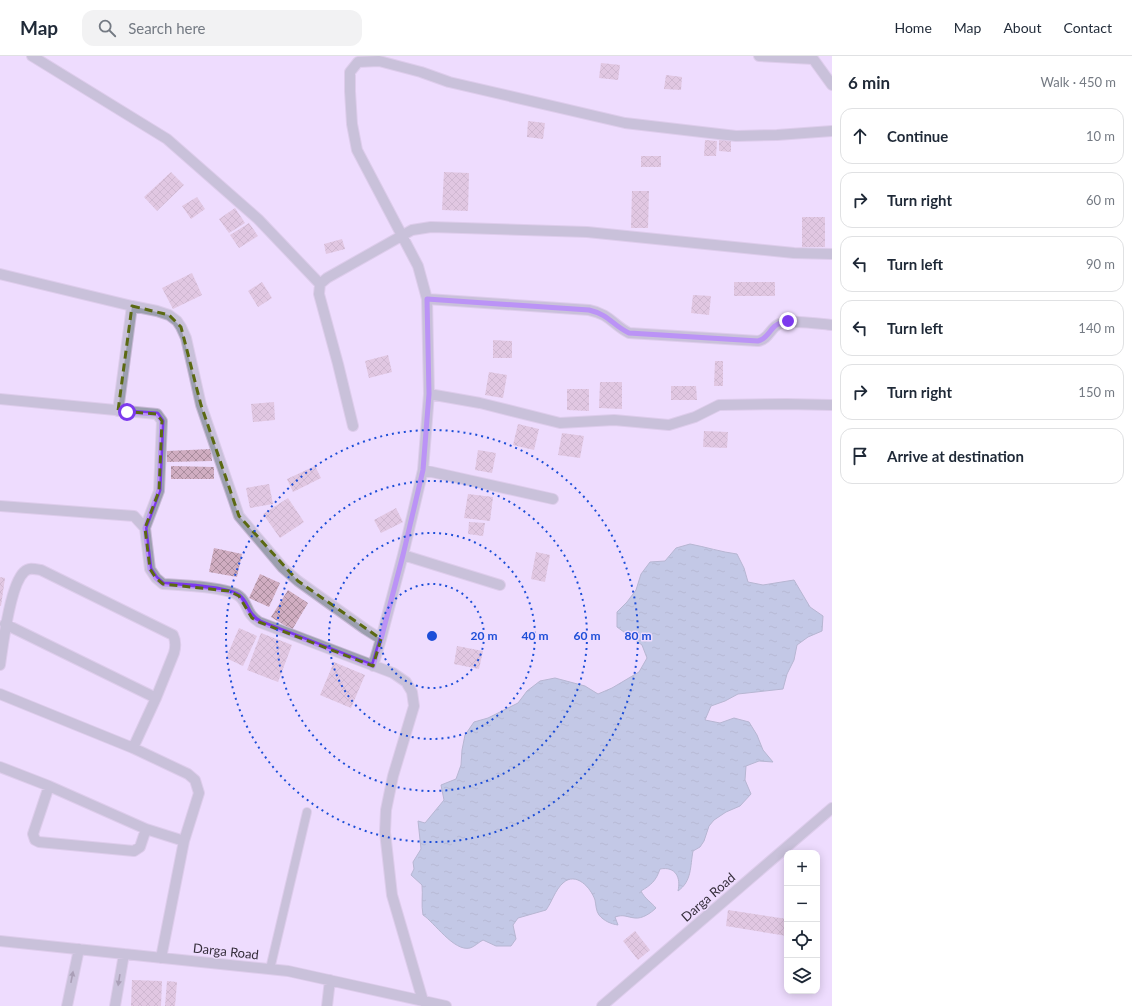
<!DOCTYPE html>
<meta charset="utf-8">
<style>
:root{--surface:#fff;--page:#f2f2f3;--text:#1f2937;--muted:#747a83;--line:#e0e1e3}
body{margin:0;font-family:Lato,sans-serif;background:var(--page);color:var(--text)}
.controls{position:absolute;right:12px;bottom:12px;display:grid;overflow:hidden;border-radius:8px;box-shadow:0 2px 10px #0003}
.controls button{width:36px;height:36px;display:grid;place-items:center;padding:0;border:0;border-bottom:1px solid var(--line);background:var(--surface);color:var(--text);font:20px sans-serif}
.stop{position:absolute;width:12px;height:12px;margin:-9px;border:3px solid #7c3aed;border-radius:50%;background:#fff}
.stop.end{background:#7c3aed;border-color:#fff;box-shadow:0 1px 4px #0008}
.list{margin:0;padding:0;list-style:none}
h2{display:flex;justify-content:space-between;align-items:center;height:52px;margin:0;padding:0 16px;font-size:17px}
h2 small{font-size:13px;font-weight:400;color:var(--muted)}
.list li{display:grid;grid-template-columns:26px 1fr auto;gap:12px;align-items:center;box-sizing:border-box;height:56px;margin:0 8px 8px;padding:0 8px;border:1px solid var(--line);border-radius:12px}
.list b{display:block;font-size:15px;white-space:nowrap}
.list em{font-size:13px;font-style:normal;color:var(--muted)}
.icon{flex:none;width:22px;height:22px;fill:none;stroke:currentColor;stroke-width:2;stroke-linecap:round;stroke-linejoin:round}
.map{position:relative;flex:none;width:832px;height:950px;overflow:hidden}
header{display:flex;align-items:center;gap:24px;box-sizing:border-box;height:56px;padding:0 20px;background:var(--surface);border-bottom:1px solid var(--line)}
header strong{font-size:19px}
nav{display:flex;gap:22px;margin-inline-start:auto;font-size:14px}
.search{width:280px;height:36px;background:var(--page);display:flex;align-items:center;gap:10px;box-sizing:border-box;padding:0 14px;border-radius:12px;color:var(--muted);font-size:15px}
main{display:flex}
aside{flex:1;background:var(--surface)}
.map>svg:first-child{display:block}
.water{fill:url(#water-ripples);stroke:#73889e}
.building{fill:url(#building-cross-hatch)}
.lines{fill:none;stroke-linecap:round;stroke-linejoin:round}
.service-casing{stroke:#c9b9d7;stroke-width:10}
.minor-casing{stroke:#c9b9d7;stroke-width:12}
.service{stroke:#9c9faf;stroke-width:8}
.minor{stroke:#9c9faf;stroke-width:10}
.oneway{fill:#585563}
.route{stroke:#7c3aed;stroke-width:5}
.marked{fill:none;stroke:#5b6912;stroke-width:3;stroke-dasharray:8 5;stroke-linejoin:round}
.ring{fill:none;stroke:#1d4ed8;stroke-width:2;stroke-dasharray:2 4}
.labels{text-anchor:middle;stroke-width:3;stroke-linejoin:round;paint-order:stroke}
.street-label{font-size:13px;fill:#342d3a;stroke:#eedcfe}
.centre{fill:#1d4ed8;stroke:#eedcfe;stroke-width:2}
.ring-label{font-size:12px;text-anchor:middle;font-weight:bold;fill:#1d4ed8;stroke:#eedcfe;stroke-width:3;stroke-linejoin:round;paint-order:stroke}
</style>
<header>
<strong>Map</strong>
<div class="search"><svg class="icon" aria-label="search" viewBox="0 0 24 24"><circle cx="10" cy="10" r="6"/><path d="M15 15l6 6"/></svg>Search here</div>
<nav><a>Home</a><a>Map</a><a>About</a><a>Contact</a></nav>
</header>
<main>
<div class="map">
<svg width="832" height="950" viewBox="0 0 832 950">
<defs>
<pattern id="water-ripples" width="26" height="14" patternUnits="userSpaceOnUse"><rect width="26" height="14" fill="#8eafc9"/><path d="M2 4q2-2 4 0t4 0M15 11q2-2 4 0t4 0" fill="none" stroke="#758fa4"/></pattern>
<pattern id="building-cross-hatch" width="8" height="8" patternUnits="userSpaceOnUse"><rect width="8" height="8" fill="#d0adc1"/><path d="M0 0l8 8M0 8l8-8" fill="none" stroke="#aa8d9e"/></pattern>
</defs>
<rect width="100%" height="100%" fill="#eedcfe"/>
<path class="water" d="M690,488C706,491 721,496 737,498L744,512L748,526L763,529L794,524L810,551L823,560L822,575L808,581L797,589L794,604L787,618L783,633L738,638L725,645L711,650L705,664L720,667L734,662L749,666L757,679L763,694L773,706L759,705L746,710L745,724L751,738L740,750L726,756L714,764L709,770L704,785L700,791L693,795C690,811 692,825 678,835C681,822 676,810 660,813C656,825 651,829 641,835C645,843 651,846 656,852C651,857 642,863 635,862C626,861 624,858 615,861L618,869C611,868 604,865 599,859C596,855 596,849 595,844C591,832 576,815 563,827C555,834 552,846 546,854L518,862L513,869L516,883L511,890H496L483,884C479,886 474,891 470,892C454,896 434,866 423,859C421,849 423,839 422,829L411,819L414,813L413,806L421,793L418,765L425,767L444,744L441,729L456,723L461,709L462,694L465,679L474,666L488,662L518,647L527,635L540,625L555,622L585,630L598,638L612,632L639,616L647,602L642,589L617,571V556L627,546L636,534L641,518L650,506L665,505L676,492Z"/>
<path class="building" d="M601,7L620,9L618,24L599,22Z
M666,19L682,21L681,34L664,33Z
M528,65L545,67L543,83L527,81Z
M719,83L731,84V96L719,95Z
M705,84L717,85L716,100H704Z
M641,100H661V111H641Z
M171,116L184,129L157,155L144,141Z
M444,116L469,117L468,155L442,154Z
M632,135H649L648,172H631Z
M197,141L205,153L191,163L182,150Z
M235,152L245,167L229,177L219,163Z
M802,161H825V191H802Z
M249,167L258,180L239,192L230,179Z
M342,183L345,193L326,198L324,188Z
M192,217L202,239L173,253L162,232Z
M262,226L272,242L258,251L248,235Z
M734,226H775V240H734Z
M693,239L711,240L709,259L691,257Z
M493,284L512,285V302H493Z
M388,299L392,316L369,322L365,305Z
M715,305H723V330H714Z
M489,316L507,319L503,342L485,339Z
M600,326H622V353L599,352Z
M671,330H696L697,344H671Z
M567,333H589V355L567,354Z
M274,346L275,364L253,366L251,348Z
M518,368L539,373L534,394L513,389Z
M704,375L728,376L727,392L703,391Z
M562,377L584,380L580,402L558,399Z
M211,393L212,405L167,406V395Z
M478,394L496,397L492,417L475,414Z
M171,410L214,411V423H171Z
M315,410L321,422L293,436L287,423Z
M269,428L273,448L250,452L246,432Z
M468,438L493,441L490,465L464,462Z
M288,442L304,466L280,482L263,458Z
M396,452L403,466L381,477L374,464Z
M469,466L485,467L483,480L468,478Z
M214,492L242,498L237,521L209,516Z
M536,496L550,499L545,526L531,523Z
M260,518L280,527L269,551L249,542Z
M0,521L5,522L1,550H0Z
M288,534L308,547L292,574L271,561Z
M239,572L257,580L243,610L226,602Z
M261,577L292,589L278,626L247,614Z
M457,590L483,595L479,613L454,608Z
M334,606L365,619L351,652L320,639Z
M728,854L787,863V880L726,870Z
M635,875L650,894L638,904L623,885Z
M132,924L162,925L161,950H131Z
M167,925L177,926L175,950H165Z"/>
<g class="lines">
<defs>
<path id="service" d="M270,913L307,756"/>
<path id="minor" d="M32,0L167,83L258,163L320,228L327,222L412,174L431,171L587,176L794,197L832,198
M759,0L813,3
M811,0L832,29
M0,218L132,250L157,255L169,259L177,265L181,271L186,282L201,349L239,460L283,512L298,525L365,573L381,583
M320,228L319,238L338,308L353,370
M427,243L589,254C610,258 613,269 629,277L758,285C769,283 770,272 779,268C790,263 820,268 832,269
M429,338L480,347L560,367L614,364L669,369L695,361L719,349L786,348L832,349
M0,343L157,358L162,365L159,435L145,472
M118,355L132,250
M423,414L553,443
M0,450L134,460L145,472L150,513L156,522L163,528C179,529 228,531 239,540C249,548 245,557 259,566L393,617L406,626L412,636L414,650L393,720L386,754L385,776L392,839L423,945
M500,529L403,499L423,414L429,338L427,243L418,210L357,94L352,68L350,35V16L358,6L379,5L421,16L449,26L625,67L736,80L777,79L832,75
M5,568L156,642
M0,609C3,588 10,529 24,516C29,511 35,513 41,514L173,579C176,585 176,590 174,597L156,642L133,692
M373,610L381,583L403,499
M0,638L133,692L188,718L195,724L199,737L184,785L161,902
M0,711L49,730L146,773L184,785
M49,730L33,778L35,784L39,786L134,795L140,791L146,773
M0,885L288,915L446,950
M67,950L79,893
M115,950L124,898
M327,950L330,924
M602,950L832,752"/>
</defs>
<use href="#service" class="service-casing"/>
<use href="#minor" class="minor-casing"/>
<use href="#service" class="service"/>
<use href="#minor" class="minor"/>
</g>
<defs><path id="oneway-solid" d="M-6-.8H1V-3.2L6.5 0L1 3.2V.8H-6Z"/></defs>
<g class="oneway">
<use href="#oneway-solid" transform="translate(72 921) rotate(-79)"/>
<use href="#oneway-solid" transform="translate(119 924) rotate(99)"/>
</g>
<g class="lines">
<path class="route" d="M127,356L157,358L162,365L159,434L145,472L150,513L156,522L163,528C179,529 228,531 239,540C249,548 245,557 260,566L373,610L381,583L403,499L423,414L429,338L427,243L589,254C610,259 612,269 629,277L758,285C767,283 769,275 775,270C779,267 784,266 788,265"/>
</g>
<path d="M0 0H832V950H0ZM132,250L169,259L181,271L201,349L239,460L298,525L381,583L373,610L259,566L252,562L239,540L229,535L163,528L156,522L150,513L145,472L159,435L162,365L157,358L118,355Z" fill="#eedcfe" fill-opacity=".55" fill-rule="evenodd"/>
<path class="marked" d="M132,250L169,259L181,271L201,349L239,460L298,525L381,583L373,610L259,566L252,562L239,540L229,535L163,528L156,522L150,513L145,472L159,435L162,365L157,358L118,355Z"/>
<g class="ring">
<circle cx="432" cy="580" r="52"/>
<circle cx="432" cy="580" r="103"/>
<circle cx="432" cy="580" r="155"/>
<circle cx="432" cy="580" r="206"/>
</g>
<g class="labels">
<g class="street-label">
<text transform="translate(708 841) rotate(-41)" y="5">Darga Road</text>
<text transform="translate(226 895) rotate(6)" y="5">Darga Road</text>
</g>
</g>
<circle cx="432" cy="580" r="6" class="centre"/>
<g class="ring-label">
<text x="484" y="584">20 m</text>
<text x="535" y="584">40 m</text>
<text x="587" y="584">60 m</text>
<text x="638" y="584">80 m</text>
</g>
</svg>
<div class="controls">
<button>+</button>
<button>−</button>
<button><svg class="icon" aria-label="locate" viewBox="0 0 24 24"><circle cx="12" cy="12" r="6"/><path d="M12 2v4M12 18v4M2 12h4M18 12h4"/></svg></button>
<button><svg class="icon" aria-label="layers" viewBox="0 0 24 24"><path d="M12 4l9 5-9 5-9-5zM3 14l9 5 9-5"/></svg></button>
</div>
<div class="stop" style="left:127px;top:356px"></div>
<div class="stop end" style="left:788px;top:265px"></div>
</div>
<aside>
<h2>6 min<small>Walk · 450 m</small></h2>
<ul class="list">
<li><svg class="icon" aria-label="ahead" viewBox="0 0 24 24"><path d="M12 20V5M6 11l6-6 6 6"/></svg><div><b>Continue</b></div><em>10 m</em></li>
<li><svg class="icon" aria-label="right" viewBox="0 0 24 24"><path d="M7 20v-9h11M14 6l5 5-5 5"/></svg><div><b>Turn right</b></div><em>60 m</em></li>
<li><svg class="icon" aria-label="left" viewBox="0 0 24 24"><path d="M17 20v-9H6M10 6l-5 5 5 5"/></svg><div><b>Turn left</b></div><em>90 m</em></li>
<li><svg class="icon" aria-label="left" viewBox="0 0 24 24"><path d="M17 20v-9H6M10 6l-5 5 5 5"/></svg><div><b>Turn left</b></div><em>140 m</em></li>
<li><svg class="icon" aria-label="right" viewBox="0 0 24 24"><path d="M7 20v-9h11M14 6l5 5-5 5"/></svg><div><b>Turn right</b></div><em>150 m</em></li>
<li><svg class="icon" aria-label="arrive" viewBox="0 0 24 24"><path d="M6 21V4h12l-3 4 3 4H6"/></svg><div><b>Arrive at destination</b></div></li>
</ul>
</aside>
</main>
